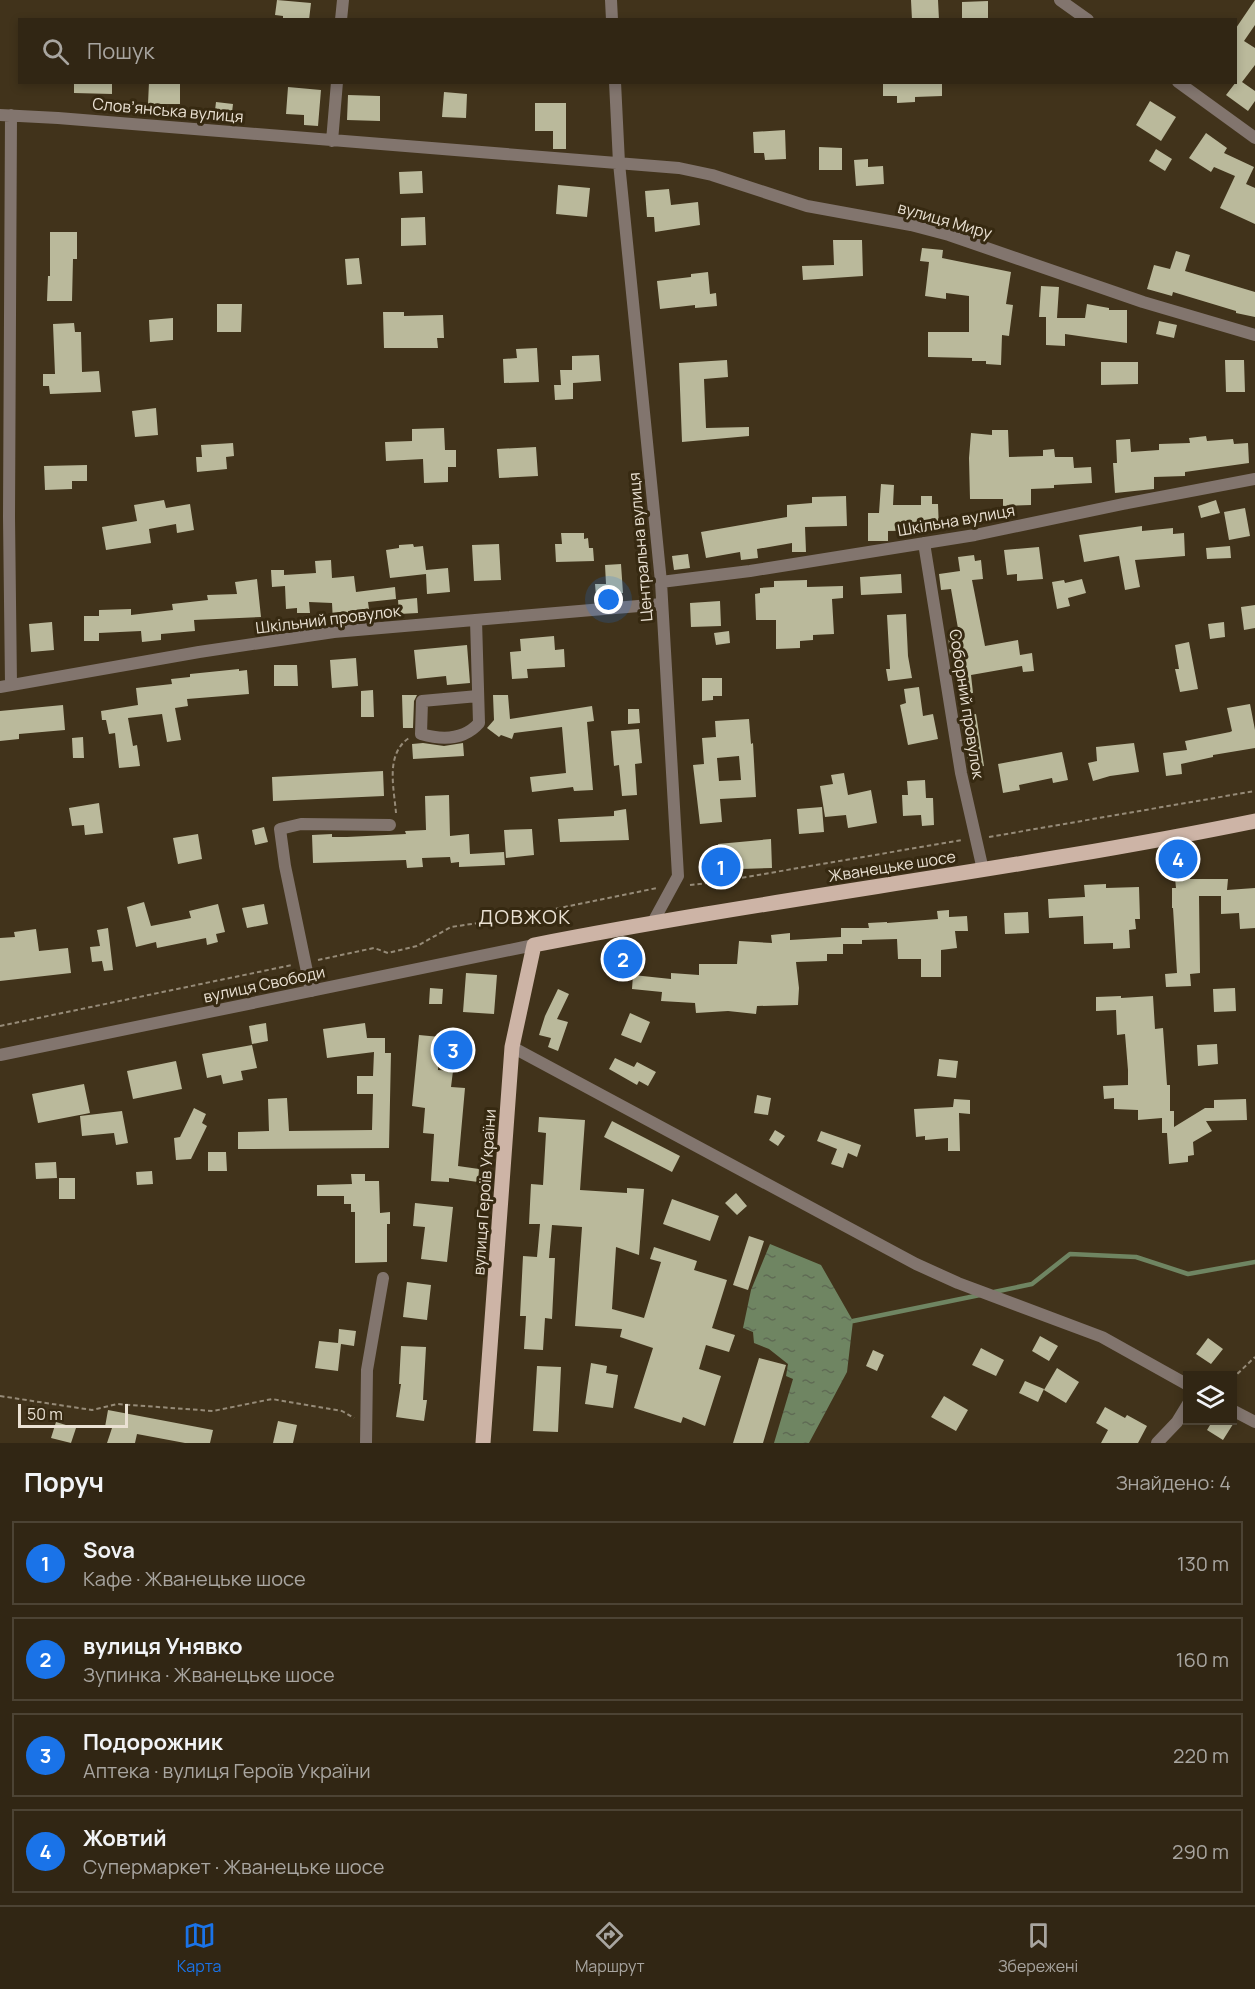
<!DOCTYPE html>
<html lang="uk">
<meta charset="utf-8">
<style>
:root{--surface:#312614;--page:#392e1d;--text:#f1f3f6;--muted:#a8a5a0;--line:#4c4334;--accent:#1a73e8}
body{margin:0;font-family:Manrope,sans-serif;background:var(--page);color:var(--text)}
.controls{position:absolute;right:18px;bottom:18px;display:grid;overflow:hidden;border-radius:0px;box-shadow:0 3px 9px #0003}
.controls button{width:54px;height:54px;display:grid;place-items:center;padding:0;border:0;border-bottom:2px solid var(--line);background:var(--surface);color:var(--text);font:30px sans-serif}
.scale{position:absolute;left:18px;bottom:15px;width:110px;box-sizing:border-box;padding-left:6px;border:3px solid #eae1d3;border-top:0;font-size:16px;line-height:21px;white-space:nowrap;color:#eae1d3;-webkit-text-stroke:4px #362911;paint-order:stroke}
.you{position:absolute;left:609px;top:600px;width:21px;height:21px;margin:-15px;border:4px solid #fff;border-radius:50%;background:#1a73e8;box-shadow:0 0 0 9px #1a73e833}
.badge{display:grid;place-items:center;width:39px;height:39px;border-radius:50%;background:var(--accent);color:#fff;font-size:20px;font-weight:700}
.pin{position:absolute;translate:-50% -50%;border:3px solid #fff;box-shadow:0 2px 6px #0006}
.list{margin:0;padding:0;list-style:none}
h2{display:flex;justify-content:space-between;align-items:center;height:78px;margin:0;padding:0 24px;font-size:26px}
h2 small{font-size:20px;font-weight:400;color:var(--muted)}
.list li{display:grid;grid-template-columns:39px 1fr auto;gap:18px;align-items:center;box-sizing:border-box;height:84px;margin:0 12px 12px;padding:0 12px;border:2px solid var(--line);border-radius:0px}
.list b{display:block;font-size:22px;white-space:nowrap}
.list p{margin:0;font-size:20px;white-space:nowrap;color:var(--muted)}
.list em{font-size:20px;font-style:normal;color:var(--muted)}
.icon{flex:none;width:33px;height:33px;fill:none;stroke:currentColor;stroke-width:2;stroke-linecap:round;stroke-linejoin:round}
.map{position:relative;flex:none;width:1255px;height:1443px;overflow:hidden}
.search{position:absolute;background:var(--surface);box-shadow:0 3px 9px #0003;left:18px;right:18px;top:18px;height:66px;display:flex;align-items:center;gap:15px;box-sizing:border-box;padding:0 21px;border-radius:0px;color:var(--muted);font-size:22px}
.sheet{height:462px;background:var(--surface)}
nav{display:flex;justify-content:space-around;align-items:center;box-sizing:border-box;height:84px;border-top:2px solid var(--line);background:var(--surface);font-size:16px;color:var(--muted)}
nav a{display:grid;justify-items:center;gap:3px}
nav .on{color:var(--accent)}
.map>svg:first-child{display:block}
.water{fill:url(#water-ripples)}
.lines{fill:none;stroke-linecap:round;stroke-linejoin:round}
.stream{stroke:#6f8562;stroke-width:4.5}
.building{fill:#bab99b;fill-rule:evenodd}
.path{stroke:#968b78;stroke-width:2;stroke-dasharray:4.5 3;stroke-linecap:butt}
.minor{stroke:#82756e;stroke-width:12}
.tertiary{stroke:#82756e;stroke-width:12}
.primary{stroke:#cdb4a6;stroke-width:15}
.labels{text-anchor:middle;stroke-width:6;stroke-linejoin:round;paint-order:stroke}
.street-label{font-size:16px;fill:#eae1d3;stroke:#362911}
.quarter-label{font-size:20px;letter-spacing:1.5px;fill:#eae1d3;stroke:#362911}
</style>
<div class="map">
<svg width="1255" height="1443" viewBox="0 0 1255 1443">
<defs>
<pattern id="water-ripples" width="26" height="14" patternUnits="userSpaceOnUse" patternTransform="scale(1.5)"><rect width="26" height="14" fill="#6f8562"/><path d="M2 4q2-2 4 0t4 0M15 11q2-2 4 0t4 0" fill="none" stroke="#5f6b54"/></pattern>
</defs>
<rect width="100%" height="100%" fill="#41331b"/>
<path class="water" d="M770,1244L821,1265L853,1321L847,1372L809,1443H774L793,1379L786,1376L788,1364L769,1349L754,1343L753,1332L743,1328L751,1290Z"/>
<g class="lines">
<path class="stream" d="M994,1292L1032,1284L1070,1254L1136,1257L1188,1274L1255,1262
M853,1321L980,1295"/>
</g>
<path class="building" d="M277,0L311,3L309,20H283V16L275,15Z
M911,0H938L939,20H912Z
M1255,0V25L1244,41L1255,48V65L1242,82L1255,91V101L1248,111L1226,95L1236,82V28Z
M988,1V20H962V2Z
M74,82H112V94L74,93Z
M149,82H180V104H148Z
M897,82H942V96L915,97V102L897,103V96H883V83Z
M288,87L321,90L318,126L304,125V115L286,114Z
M444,92L467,94L466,118L442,117Z
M348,95L380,96V121L347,120Z
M1150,101L1176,117L1161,141L1136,125Z
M216,102L233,104L231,121L214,119Z
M535,103H566V149H553V131H535Z
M785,130L786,159L765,160L764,153H754L753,132Z
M1206,133L1227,148L1224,153L1254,167L1246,184L1255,188V224L1220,208L1235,176L1214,167L1211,172L1189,158Z
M819,147L842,148V170H819Z
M1156,149L1172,159L1165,171L1149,161Z
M868,159V167L883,166L884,184L856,186L854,160Z
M422,171L423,193L400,194L399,172Z
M558,185L590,188L587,217L556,214Z
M669,189L671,205L698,202L700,225L655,232L654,217H647L645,191Z
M425,217L426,245L401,246V218Z
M50,232H77V259H73L72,301H47L48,276H50Z
M833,240H862L863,276L803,280L802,266L834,265Z
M922,248L943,250L942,258L1011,272L1006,304L1013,305L1009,336L1002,335L1001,365L986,364V361H972V358L928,357V332H969V296L946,293V299L925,296L929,262L920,261Z
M1176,251L1190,255L1185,271L1255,292V317L1236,313V311L1173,292L1172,296L1147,289L1154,265L1170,269Z
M359,258L362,284L347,285L345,259Z
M708,272L710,294L716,293L717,306L695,308V305L660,309L657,281L691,277V274Z
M1041,286L1059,287L1057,318H1085L1087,304L1109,308V310H1127V343L1065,334V346L1046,345V317H1039Z
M217,304H242L241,332H217Z
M383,312H404V316L443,315L444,338H437L438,348H384Z
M173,318V340L150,342L149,320Z
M1159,321L1177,325L1174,338L1156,334Z
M74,323L75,332H81L82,372L99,371L101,392L50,394L49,386H43V374H55L53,324Z
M537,348L539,382L504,383L503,359L517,358L516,349Z
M599,355L601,381L573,383V399L555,400L554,385H561L560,370H572V356Z
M727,360L728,377L704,379L706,428L749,427V436L682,442L679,363Z
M1225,360H1244L1245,392H1226Z
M1101,362H1138V384L1101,385Z
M156,408L158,435L135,437L132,411Z
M444,428L445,450H456V467H448V482L424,483L423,459L386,461L385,442L412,441V429Z
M992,430H1008L1009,457L1043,456V450L1054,449L1055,457H1073L1074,468L1091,467L1092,483L1054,485V488L1031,489V505L1003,506V499H970L969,458L971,433L992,435Z
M1206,436L1207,441L1233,439L1234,444L1248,443L1249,463L1185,472V476L1154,477V489L1115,493L1113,463H1117L1116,440L1130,439L1131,452L1159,450V444L1190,443L1189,438Z
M233,443L234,456L226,457L227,469L197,472L196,457H202L201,445Z
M536,447L538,476L499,478L497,449Z
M87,465V481H72V489L45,490L44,466Z
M881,484L894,485L893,505H921V496H932V504H938L939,530L888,531V541H868V513H879Z
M846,496L847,526L805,527L806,552H792V543L757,549L758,558L741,560L740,552L706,558L701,532L787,517V505L812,503V497Z
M164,500L166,508L190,504L194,530L177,533L176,524L149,529L151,543L106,550L102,527L137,521L134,505Z
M1216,500L1220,513L1201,518L1198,506Z
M1245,508L1250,536L1229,540L1224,512Z
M1142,526V531L1173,528V534L1184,533L1185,556L1135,560L1140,587L1125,590L1119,556L1084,562L1079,535Z
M561,533H584V539L588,538L589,548H593L594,561L556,562L555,544H562Z
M413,544L414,547L423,546L426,570L448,568L450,592L427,594L426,574L390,578L386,550L399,548V545Z
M499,544L501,580L474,581L472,545Z
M1230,546L1231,558L1207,559L1206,548Z
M1039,547L1043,579L1017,581V574L1007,575L1004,550Z
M688,554L690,568L674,570L672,556Z
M974,555L975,561L981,560L983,579L972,580L985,646L1018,640L1020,655L1032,653L1034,671L1023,672L1022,666L971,675L973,693L958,694L955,655H950L948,635L959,634L951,589L941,590L939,574L960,571L958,557Z
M331,560L332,578L354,576L356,592L395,587L396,599L368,602L369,609L348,611L349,621L333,622L332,603L309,602L310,613H297V608L286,609L285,586L272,587L271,570H284V575L316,573L315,561Z
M621,564L623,593L596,596L595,584H606L605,565Z
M901,574L902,593L861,595L860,577Z
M257,579L261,617L194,620L195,631L161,634V640L142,642L141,631L99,633V641H84V616H99V610L131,609V615L173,610L172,604L208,600L207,595L237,594L235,582Z
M1082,579L1086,593L1068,598L1070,606L1057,609L1052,582L1064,580L1065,583Z
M807,580V587L843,586V598L832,599L834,634L813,635V640L800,641V648L776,649V620H756L755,594L760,593V588L774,587V581Z
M417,598L418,613L399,614L398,600Z
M720,601L721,626L691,627L690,603Z
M1255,605V628L1244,630L1241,607Z
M906,614L908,656L912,678L888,681L886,669H890L887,615Z
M52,622L54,650L31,652L29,624Z
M1224,622L1225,637L1210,639L1208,624Z
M729,631L730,643L716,645L714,633Z
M554,636L555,650L564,649L565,667L527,669L528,678L512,679L510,652L521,651L520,639Z
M1189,642L1198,689L1180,692L1175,669H1179L1175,645Z
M467,645L470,683L447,685L446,676L417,679L414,650Z
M356,658L358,686L332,688L330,660Z
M274,665H297L298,686H274Z
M239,669V671L247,670L249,694L187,699L188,706L175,708L181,740L167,742L162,714L128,718L133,746L137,745L140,766L119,768L115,733L109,734L106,720H102L101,711L138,705L136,688L172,684L171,679L190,677V674Z
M702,678H722V696H713V700L702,701Z
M919,687L923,716L933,714L938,739L908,745L900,705L906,703L904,689Z
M373,690L374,717H361V691Z
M402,695H417L414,701L413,728H403Z
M493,695H508L510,719L592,706L594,721L587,722L593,790L574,791L573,787L532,792L530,777L566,773L562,727L514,733L512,739L501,735L499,737L487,728L494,720Z
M1250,704L1255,730V748L1213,755V757L1181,764L1182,774L1166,776L1163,753L1187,750L1185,741L1230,732L1232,731L1227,708Z
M63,705L65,730L19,734V739L0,741V711Z
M628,709H639L640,723L628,724Z
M976,714L984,766L969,768L961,716Z
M749,719L751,744L753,743L756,797L720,799L722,822L700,824L693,765L704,764L702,738L716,737L715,721ZM739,756L741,780L719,781L717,758Z
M639,729L642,763L635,764L637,795L622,796L619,765L614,766L611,731Z
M83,737L84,758H73L72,738Z
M423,743L444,746L463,743L464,756L413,759L412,744Z
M1134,743L1139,772L1110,776L1093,781L1088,763L1097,761L1096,747Z
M1062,752L1068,780L1053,783L1052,778L1019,785L1020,790L1003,793L998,764Z
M383,771L384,796L273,801L272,777Z
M844,773L848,795L871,790L877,823L848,828L846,815L825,817L820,786L833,784L831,775Z
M925,780L926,798H933L934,825L922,826L921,815L903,816L902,795H908L907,781Z
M449,795L450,836L469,834L470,854L504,852L505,865L459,867V862L451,863L450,857L422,858L423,867L407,868L406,860L313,863L312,835L332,834V837H347L406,834L405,831L426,830L425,796Z
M99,803L103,833L85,835L84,825L72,826L69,808Z
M822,807L824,832L799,834L797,809Z
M626,809L629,840L560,842L558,819L614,816V811Z
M264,827L268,842L255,845L252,830Z
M532,829L534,855L506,858L504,830Z
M198,834L202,859L178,864L173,838Z
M771,839L772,868L741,869L742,874L710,877L708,859L720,857L718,844Z
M1188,857L1190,879H1228L1227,890L1255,888V928L1240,929L1239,913L1221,914V896H1199L1200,973L1190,974L1191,986L1166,987L1165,974L1177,973L1173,908H1172V888H1176L1173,859Z
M1106,884V888L1139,887L1140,919H1135L1136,929L1129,930L1130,948L1113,949V943L1084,944L1083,916L1049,918L1048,899L1085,897L1084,885Z
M144,902L151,926L191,918L189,911L218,904L225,932L216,934L218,942L207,945L206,938L157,948L156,942L136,947L127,907Z
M264,904L268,924L247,928L242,908Z
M949,910V917L967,916L968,931H955L957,948L941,950V977H921V959H898L897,939L862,940V944H843V954H827V961L796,962L799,988L798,1005L757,1006L756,1014L728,1011L696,1013L695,1003L661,1001L662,992L632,989L633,975L671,979V973L699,975V964H737L739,941L772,943L771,935L790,933V940L841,937V928H869L868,923L887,922V923L938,919L937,911Z
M1028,912L1029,933L1005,934L1004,913Z
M108,928L113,970L104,971L102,961L92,962L90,947L100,946L97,930Z
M36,929L39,951L68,948L71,973L0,981V938L15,937L14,932Z
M466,973L497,975L494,1014L463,1012Z
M430,988L443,989L442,1004H429Z
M1235,988L1236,1011L1214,1012L1213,989Z
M558,989L569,994L557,1019L568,1022L558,1051L548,1047L551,1038L539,1035L545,1016Z
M1121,996V998L1153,996L1155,1029L1163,1028L1167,1085H1170V1111H1174V1127L1205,1108H1214V1100L1246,1099L1247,1120L1206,1121L1212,1131L1193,1142L1194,1155L1188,1156V1162L1169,1164L1167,1133H1162V1118L1138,1120V1110L1114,1109V1098L1104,1099L1103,1086L1128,1085V1070L1125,1034L1117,1035L1116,1010L1096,1011V997Z
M630,1013L650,1022L641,1043L621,1035Z
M266,1023L268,1041L252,1044L249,1026Z
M365,1023L367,1038H385V1053H391L389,1148L238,1149V1132L269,1131L268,1099L287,1098L289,1131L372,1130L373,1094H357V1076H373L374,1052L327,1058L323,1029Z
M419,1035L440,1037L438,1070L453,1071L451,1087L465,1088L458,1166L479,1169L478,1182L449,1178V1182L431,1181L434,1134L423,1133L425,1108L412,1106Z
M1217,1044L1218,1064L1198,1066L1197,1045Z
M252,1045L257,1068L241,1071L243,1080L223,1084L221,1075L207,1078L202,1054Z
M615,1058L634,1067L637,1062L656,1072L648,1086L639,1081L637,1085L609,1069Z
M939,1059L958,1061L956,1078L937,1076Z
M176,1061L182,1089L133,1099L127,1071Z
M84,1084L90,1113L38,1123L32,1094Z
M757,1095L771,1098L768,1115L754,1113Z
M954,1099L970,1100V1114L959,1113L960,1151H948V1138L925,1140V1136L916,1137L914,1109L953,1107Z
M194,1108L206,1114L202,1123L207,1126L191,1159L176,1160L174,1138L180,1137Z
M122,1111L128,1143L116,1145L114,1133L82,1136L80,1116Z
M539,1117L585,1120L580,1190L627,1193V1188L644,1189L639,1255L616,1247L612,1309L644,1318L661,1262L650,1259L654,1247L697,1261L694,1270L727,1280L712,1328L735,1335L729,1352L706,1345L699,1369L721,1376L705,1426L683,1417L681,1423L634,1408L653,1348L620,1337L622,1329L575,1326L582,1227L552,1225L549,1258H555L552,1319L545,1318L543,1350L524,1349L526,1316H520L523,1256L537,1257L540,1224H529L531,1184L543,1185L546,1133L538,1132Z
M612,1121L680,1156L672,1172L604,1137Z
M775,1130L785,1136L778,1146L769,1140Z
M821,1131L861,1145L857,1157L848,1153L843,1168L831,1164L837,1149L817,1141Z
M208,1152H226L227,1171H208Z
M56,1162L57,1178L36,1179L35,1163Z
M152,1171L153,1184L137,1185L136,1172Z
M351,1174H365V1181H379L380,1213L390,1212V1224H387V1262L355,1263V1212H351V1204H344V1196H317V1185L352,1184Z
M59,1178H75V1199H59Z
M736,1193L747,1206L737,1215L725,1203Z
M672,1199L719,1216L710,1241L663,1224Z
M415,1203L453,1207L447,1262L421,1259L425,1227L413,1226Z
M749,1236L764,1241L748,1290L733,1285Z
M407,1282L431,1285L427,1320L403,1317Z
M339,1329L356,1331L354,1346L341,1344L338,1371L315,1368L319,1341L338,1343Z
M1040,1336L1058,1346L1049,1361L1032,1351Z
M1208,1338L1223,1349L1211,1364L1196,1354Z
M401,1346L426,1347L423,1400H427L424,1421L396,1417L401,1384H399Z
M981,1348L1004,1360L996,1376L972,1365Z
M873,1350L884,1355L877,1371L866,1366Z
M759,1358L786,1365L763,1443H733Z
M591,1363L607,1366L606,1373L618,1375L613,1408L585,1404Z
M537,1366L561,1367L558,1432L533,1431Z
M1057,1368L1079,1382L1066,1403L1044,1390Z
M1025,1381L1044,1389L1038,1402L1019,1393Z
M944,1396L968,1410L956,1431L931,1417Z
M1105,1407L1125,1418L1127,1415L1147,1426L1138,1443H1101L1108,1430L1096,1423Z
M108,1410L213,1430L210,1443H185L137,1434L135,1443H107L112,1428L105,1427Z
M1213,1420L1235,1421L1223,1440L1207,1430Z
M278,1421L297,1425L293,1443H273Z
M56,1422L76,1428L71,1443L51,1438Z"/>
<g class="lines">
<path class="path" d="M396,813C394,788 385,754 409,738
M989,837L1255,791
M690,885L717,882L962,840
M318,960L374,948L388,953L417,946L451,927L506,919L657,888
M0,1026L292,965
M1232,1379L1255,1357
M0,1396L92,1410L117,1404L213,1411L272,1399L342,1411L354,1418"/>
<path class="minor" d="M611,0L612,20
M1060,0L1088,20
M341,20L343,0
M615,82L619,163L661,582L678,876L653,922
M1178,82L1255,138
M0,115L58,118L679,168L712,175L807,206L911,225L949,235L1143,302L1255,335
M332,141L337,82
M924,543L961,773L983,870
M661,582L750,571L975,535L1123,504L1255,479
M476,620L479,723C464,740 442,740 421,734L422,701L478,696
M11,685L9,517L11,115
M0,687L199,652L334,632L662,604
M311,991L285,866L280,829L301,824L390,825
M512,1047L916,1264L958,1283L1102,1337L1188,1385
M1232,1410L1255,1422
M366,1443L367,1370L383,1278
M1157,1443L1177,1422L1188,1404"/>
<path class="tertiary" d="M0,1055L534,945"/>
<path class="primary" d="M483,1443L512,1047L534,945C773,898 1016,870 1255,821"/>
</g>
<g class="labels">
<g class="street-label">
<text transform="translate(168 110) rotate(5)" y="6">Словʼянська вулиця</text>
<text transform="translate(945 220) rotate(16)" y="6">вулиця Миру</text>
<text transform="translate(956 520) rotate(-10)" y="6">Шкільна вулиця</text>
<text transform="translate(640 547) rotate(-95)" y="6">Центральна вулиця</text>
<text transform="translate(328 619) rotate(-7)" y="6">Шкільний провулок</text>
<text transform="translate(967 704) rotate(81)" y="6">Соборний провулок</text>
<text transform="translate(892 866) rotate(-9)" y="6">Жванецьке шосе</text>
<text transform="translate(264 984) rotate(-12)" y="6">вулиця Свободи</text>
<text transform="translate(484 1192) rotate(-86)" y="6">вулиця Героїв України</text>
</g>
<g class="quarter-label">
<text x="525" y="924">ДОВЖОК</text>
</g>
</g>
</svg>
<div class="controls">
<button><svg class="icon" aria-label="layers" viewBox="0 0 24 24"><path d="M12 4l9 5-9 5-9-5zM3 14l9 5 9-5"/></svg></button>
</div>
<div class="scale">50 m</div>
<div class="you"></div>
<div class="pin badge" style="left:721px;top:867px">1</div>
<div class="pin badge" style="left:623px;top:959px">2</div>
<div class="pin badge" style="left:453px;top:1050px">3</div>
<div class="pin badge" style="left:1178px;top:859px">4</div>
<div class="search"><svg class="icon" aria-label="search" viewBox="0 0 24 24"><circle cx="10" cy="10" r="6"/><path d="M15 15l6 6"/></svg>Пошук</div>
</div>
<section class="sheet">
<h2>Поруч<small>Знайдено: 4</small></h2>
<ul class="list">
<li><span class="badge">1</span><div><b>Sova</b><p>Кафе · Жванецьке шосе</p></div><em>130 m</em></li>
<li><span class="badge">2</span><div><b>вулиця Унявко</b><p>Зупинка · Жванецьке шосе</p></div><em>160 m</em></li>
<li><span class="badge">3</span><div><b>Подорожник</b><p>Аптека · вулиця Героїв України</p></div><em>220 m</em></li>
<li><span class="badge">4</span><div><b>Жовтий</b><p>Супермаркет · Жванецьке шосе</p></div><em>290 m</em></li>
</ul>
</section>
<nav>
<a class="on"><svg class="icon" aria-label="map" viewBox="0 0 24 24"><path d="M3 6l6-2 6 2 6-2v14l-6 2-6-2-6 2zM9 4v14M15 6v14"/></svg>Карта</a>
<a><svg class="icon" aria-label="directions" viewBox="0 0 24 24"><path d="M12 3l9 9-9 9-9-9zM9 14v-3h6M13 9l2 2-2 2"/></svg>Маршрут</a>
<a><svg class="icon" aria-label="saved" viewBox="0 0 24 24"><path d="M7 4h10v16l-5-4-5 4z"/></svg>Збережені</a>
</nav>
